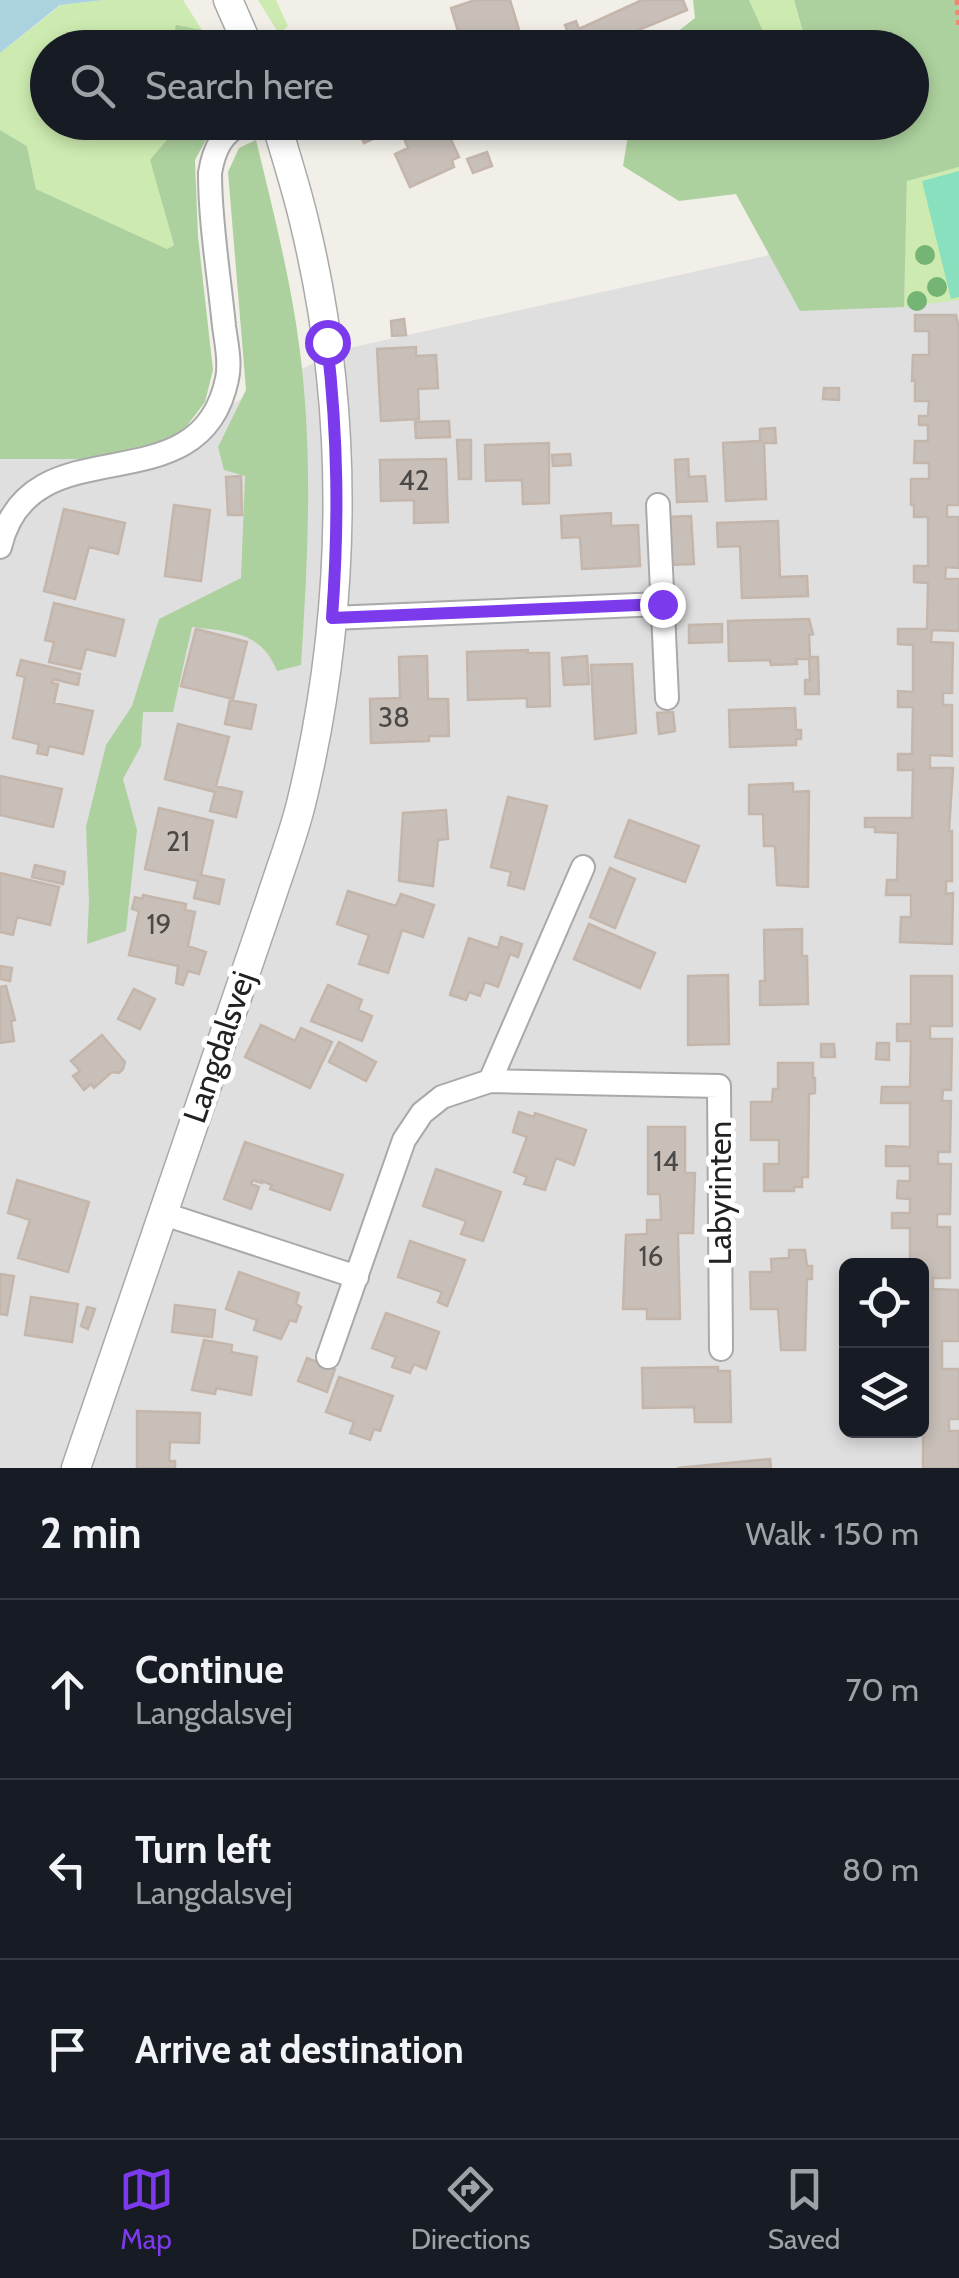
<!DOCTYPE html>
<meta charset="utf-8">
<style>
:root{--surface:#171b24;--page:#20242c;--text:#f1f3f6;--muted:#9ea1a6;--line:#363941;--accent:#7c3aed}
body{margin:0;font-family:Cabin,sans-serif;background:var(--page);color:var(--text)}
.controls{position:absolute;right:30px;bottom:30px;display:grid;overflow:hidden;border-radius:15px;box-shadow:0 5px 15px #0003}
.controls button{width:90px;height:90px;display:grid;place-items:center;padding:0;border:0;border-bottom:2px solid var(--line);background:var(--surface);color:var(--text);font:50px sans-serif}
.stop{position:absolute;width:30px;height:30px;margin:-22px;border:8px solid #7c3aed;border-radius:50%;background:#fff}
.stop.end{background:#7c3aed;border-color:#fff;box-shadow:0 2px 10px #0008}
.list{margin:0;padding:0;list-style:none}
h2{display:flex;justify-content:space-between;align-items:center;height:130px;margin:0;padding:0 40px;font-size:42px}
h2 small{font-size:32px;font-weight:400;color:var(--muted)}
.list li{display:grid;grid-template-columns:65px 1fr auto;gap:30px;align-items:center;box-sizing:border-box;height:180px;padding:0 40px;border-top:2px solid var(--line)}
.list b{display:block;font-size:38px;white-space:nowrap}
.list p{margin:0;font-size:32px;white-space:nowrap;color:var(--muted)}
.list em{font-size:32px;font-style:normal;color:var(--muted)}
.icon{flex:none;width:55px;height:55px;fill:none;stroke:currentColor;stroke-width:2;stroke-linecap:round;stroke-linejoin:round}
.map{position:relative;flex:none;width:959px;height:1468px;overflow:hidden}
.search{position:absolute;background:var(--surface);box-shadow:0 5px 15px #0003;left:30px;right:30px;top:30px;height:110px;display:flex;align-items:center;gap:25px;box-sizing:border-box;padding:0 35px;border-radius:55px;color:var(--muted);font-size:38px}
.sheet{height:670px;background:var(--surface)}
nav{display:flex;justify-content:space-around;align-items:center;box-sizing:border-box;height:140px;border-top:2px solid var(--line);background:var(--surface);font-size:28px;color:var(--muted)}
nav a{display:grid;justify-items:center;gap:5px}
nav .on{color:var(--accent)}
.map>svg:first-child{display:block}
.residential{fill:#e0dfdf;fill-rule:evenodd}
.grass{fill:#cdebb0}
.forest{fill:#add19e}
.pitch{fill:#88e0be}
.water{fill:#aad3df}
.building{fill:#c7bfb8;stroke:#c4b6ab;stroke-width:2.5}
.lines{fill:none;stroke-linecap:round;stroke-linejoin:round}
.minor-casing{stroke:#a9a9a9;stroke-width:26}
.tertiary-casing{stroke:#a9a9a9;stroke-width:31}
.path{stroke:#fa8072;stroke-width:5;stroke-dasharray:5 5;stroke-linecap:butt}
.minor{stroke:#fff;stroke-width:22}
.tertiary{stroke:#fff;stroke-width:28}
.tree{fill:#74b475}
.route{stroke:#7c3aed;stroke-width:12}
.labels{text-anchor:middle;stroke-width:10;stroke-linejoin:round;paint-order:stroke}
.number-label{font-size:28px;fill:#4b4948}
.street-label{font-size:32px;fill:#222;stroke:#fff}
</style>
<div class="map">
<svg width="959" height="1468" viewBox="0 0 959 1468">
<rect width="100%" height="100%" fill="#f2efe9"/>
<path class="residential" d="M959,213V1468H0V447L185,427L340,350ZM846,1266H922V1430H846Z"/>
<path class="grass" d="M104,0H183L202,30L176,26L173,38L176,47L48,48V122L181,123L151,160L174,245L167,249L36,189L27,146L0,130V53L61,5Z
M258,0H276L288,26L279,34Z
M749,0H794L805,39L803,47L768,46Z
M959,167V300L904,307L907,180Z"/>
<path class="forest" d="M693,0H749L770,47H658L695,18Z
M794,0H959V167L907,181L904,307L800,311L736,194L679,201L623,166L630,123L912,122V48L803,47L805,39Z
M176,25L202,30L214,47H176L173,38Z
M181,123H215L195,160L198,236L213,370L205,402L180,435L156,448L102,459H0V130L27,146L36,189L167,249L174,245L150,160Z
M256,140C276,222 297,304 304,389C312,481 307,573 301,665L277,671C261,631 231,632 192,627L173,712H143L141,746L123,779L137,830L126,931L87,944L89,902L86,827L106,745L132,706L159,619L241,578L245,476L224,470L218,447L246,390L228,172L239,148Z"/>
<path class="pitch" d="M959,171V297L951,299L922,181Z"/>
<path class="water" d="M0,0H104L60,5L0,53Z"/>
<path class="building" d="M475,0H510L520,33L473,48H463L451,8Z
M642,0H683L687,10L595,48H568L563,35L568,33L565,25L576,21L579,29Z
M384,122L388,132L364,143L354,123Z
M422,133L425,140L448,133L459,157L452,160L454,167L410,187L395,154L408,148L405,141Z
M487,152L492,166L473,173L467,159Z
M915,315H956L959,329V505H947V517H959V568L946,567L945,579H959V631L932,630L931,642L953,643L952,693H943V705H952V756L930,755V768H953L949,831H952V881H946V894L953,893L952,944L900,942L901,917H911V895H886L887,880H897L898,833L875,832V827H865V818H912L913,770H898V754H912L913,707H898V691L913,692V645L898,644V629H927L928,583L914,582V566H928V517H914V505H911V479H929V463H914L915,441H928V425H919V416H928L929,401H915V380L912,381L913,355H929V331H915Z
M404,319L406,335L392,336L391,321Z
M416,347V356L436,355L438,388L418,389L419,419L381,421L377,349Z
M824,388H839V400L823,399Z
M449,421L450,437L416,438L415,422Z
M775,428L776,443H764L766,499L726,501L723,443L760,441V429Z
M457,440H471V479H459Z
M549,443V503L523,504L522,480L486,481L485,445Z
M570,454L571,465L553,466L552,455Z
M446,459L448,522L414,523V500L381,501L380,460Z
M688,459L689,477L705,476L707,501L677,502L675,460Z
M241,476L242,515H228L226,477Z
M174,505L210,510L201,581L165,576Z
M64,509L125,523L118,554L89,547L75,599L44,591Z
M611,513V526L638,525L640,566L582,569L580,537L562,538L561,516Z
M691,516L694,564L668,565L666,517Z
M778,521L780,577L807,576L808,596L742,598L740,546L718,547L717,523Z
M54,603L124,620L115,656L86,649L81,669L49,662L54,642L45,640Z
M809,619L813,634L809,635L810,657H818L819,694H805V680H810L809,659H796L797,664L771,665L770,660L729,661L728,621Z
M722,624V642L689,643V625Z
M196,629L247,642L233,699L181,686Z
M528,650V653H549L550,706L527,707V698L468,700L467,652Z
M427,656L428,699H448L449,736H429V741L371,743L370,699L400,698L399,657Z
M587,656L589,684L564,685L562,658Z
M21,660L80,674L78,685L53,679L52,683L58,684L54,703L93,711L83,754L49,746L47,755L37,753L39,744L13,738L25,677L17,675Z
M632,664L636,733L595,739L591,665Z
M230,700L256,705L251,729L225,724Z
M795,708L796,730H801V739H796V745L730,747L729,710Z
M673,712L675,731L659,734L657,713Z
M178,724L229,737L216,786L242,792L236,817L210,811L215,792L165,779Z
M0,776L62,789L53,827L0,815Z
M793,783V792L809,791L808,887L777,885L775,846H764L763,814H749V785Z
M508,797L547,806L524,889L508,885L511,872L491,867Z
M159,808L213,821L201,875L224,880L219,904L194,898L198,881L145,869Z
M446,810L448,839L438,840L433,886L399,881L403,813Z
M629,820L699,846L685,882L615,857Z
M35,865L65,872L63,884L32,877Z
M610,868L635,879L615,928L590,917Z
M0,873L59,887L50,925L17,917L13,935L0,932Z
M348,891L396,906L401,894L434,905L423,937L402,930L388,973L359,964L369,935L337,924Z
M143,895L186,904L185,910L195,912L188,946L206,952L199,974L188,971L183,985L176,983L178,966L129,955L139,911L132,909L135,897L142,899Z
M589,924L655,953L640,988L574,959Z
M802,929V956H807L808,1004L760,1005V981H765L764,930Z
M501,937L522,944L518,957L510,954L498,987L485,982L480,996L469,992L466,1000L450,995L469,938L498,948Z
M0,966L12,968L10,981L0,979Z
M728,975L729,1044L688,1045V976Z
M911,976H952V1026H930V1039H952L951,1090H943L942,1101H951L950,1152H938V1164H951L950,1214H937V1227H950V1278H933V1289L959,1290V1341H942V1369H959V1419H949V1431H959V1468H923V1434H909V1430H922L923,1417L924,1291L922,1266H910V1228H892V1213H910V1199L897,1198L898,1181H910V1166H886V1146L910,1147V1103H881L882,1087H910L911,1041H897V1024H911Z
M328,985L362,1000L358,1010L372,1016L362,1041L311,1021Z
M6,986L15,1020L11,1021L14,1041L0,1043V987Z
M134,989L155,999L140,1029L118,1019Z
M261,1025L295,1041L301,1028L332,1042L310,1088L245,1057Z
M102,1035L125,1062L123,1069L119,1073L112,1072L94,1088L91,1084L84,1090L73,1076L80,1071L71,1061Z
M339,1042L376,1062L366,1081L329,1062Z
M877,1043H889V1060L876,1059Z
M821,1044H834L835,1057H821Z
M778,1063H813V1078H815V1093L809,1094L808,1177H802V1187H794V1191H764V1164H779V1140H751V1102H772L773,1089H778Z
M519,1112L534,1117L535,1113L586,1130L574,1165L556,1158L545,1190L524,1184L527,1177L514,1172L527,1137L513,1132Z
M648,1127H685V1173H695L693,1233H678L680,1319H647V1309H623L626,1235L647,1234V1220H661L660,1194H648Z
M245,1142L343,1175L330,1210L270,1189L272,1185L262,1181V1183L253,1180L251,1184L259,1187L251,1209L224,1199Z
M436,1169L501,1192L483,1241L461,1234L466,1221L423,1206Z
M17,1180L89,1202L68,1272L18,1258L30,1220L8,1213Z
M410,1241L465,1260L447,1306L438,1302L442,1292L398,1277Z
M789,1250H805L807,1266H812V1279H807L805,1350H781L778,1309H751L750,1272H772L771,1259L789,1258Z
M239,1272L299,1293L296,1304L301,1307L296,1322L290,1320L281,1339L254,1330L257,1320L226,1309Z
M0,1274L14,1276L7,1315L0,1314Z
M31,1297L78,1304L72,1342L25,1335Z
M175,1305L215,1310L212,1337L172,1332Z
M87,1307L95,1309L88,1329L81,1326Z
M386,1313L439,1332L426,1369L414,1364L410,1373L392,1367L396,1357L372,1348Z
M204,1340L232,1345L231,1352L257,1357L251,1395L216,1388L215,1394L192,1390Z
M307,1358L335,1369L327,1392L298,1381Z
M718,1367V1371H730L731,1422H695L694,1407L643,1408L642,1368Z
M339,1377L393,1396L380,1431L374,1429L370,1440L350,1433L354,1422L326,1412Z
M137,1411L200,1413L199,1443L170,1442L169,1461H175V1468H137Z
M770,1459L771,1468H677Z"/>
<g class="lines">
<defs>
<path id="minor" d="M658,505L667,698
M0,547C30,419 200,512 227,379C231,362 226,342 224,326C219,275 210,223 210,173C214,149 222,132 245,122
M332,618L661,604
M490,1081L583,867
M161,1213L357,1277
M328,1357L404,1140L422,1113L442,1097L490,1081L719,1086L721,1349"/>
<path id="tertiary" d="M228,0L249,48
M76,1468L271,898C281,867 293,836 301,804C347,615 351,415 305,225C297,190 286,157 276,122"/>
</defs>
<use href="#minor" class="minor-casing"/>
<use href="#tertiary" class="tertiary-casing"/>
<path class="path" d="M957,0L959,28"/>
<use href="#minor" class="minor"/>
<use href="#tertiary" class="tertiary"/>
</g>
<g class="tree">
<circle cx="925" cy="255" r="10"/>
<circle cx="937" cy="287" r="10"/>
<circle cx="917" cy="301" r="10"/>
</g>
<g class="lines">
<path class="route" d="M327,342C338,438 339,522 332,618L662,604"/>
</g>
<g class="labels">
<g class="number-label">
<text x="414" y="490">42</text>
<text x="394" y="727">38</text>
<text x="178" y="851">21</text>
<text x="159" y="934">19</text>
<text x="666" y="1171">14</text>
<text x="651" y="1266">16</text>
</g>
<g class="street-label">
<text transform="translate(219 1047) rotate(-71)" y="11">Langdalsvej</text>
<text transform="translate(720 1193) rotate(-90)" y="11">Labyrinten</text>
</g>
</g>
</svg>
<div class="controls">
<button><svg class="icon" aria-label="locate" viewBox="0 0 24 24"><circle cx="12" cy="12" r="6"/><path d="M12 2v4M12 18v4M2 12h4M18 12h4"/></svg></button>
<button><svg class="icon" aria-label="layers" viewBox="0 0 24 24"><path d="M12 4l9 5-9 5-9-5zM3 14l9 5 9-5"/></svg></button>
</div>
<div class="stop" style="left:327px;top:342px"></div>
<div class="stop end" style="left:662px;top:604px"></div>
<div class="search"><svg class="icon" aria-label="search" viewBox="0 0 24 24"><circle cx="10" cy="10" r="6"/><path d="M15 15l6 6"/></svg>Search here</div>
</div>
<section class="sheet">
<h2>2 min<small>Walk · 150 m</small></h2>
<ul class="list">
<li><svg class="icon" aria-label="ahead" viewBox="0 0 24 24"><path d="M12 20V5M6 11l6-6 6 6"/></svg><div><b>Continue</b><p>Langdalsvej</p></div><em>70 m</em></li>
<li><svg class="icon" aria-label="left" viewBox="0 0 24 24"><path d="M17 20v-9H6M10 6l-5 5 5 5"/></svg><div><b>Turn left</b><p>Langdalsvej</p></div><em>80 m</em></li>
<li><svg class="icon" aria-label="arrive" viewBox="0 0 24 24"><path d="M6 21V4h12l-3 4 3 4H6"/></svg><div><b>Arrive at destination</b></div></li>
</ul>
</section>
<nav>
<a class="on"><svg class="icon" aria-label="map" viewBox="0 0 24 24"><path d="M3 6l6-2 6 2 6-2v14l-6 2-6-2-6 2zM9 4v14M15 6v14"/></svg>Map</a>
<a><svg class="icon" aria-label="directions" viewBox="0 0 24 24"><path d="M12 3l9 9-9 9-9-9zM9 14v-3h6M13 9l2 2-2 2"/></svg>Directions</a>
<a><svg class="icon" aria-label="saved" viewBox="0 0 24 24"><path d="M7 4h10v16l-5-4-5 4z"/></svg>Saved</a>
</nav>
